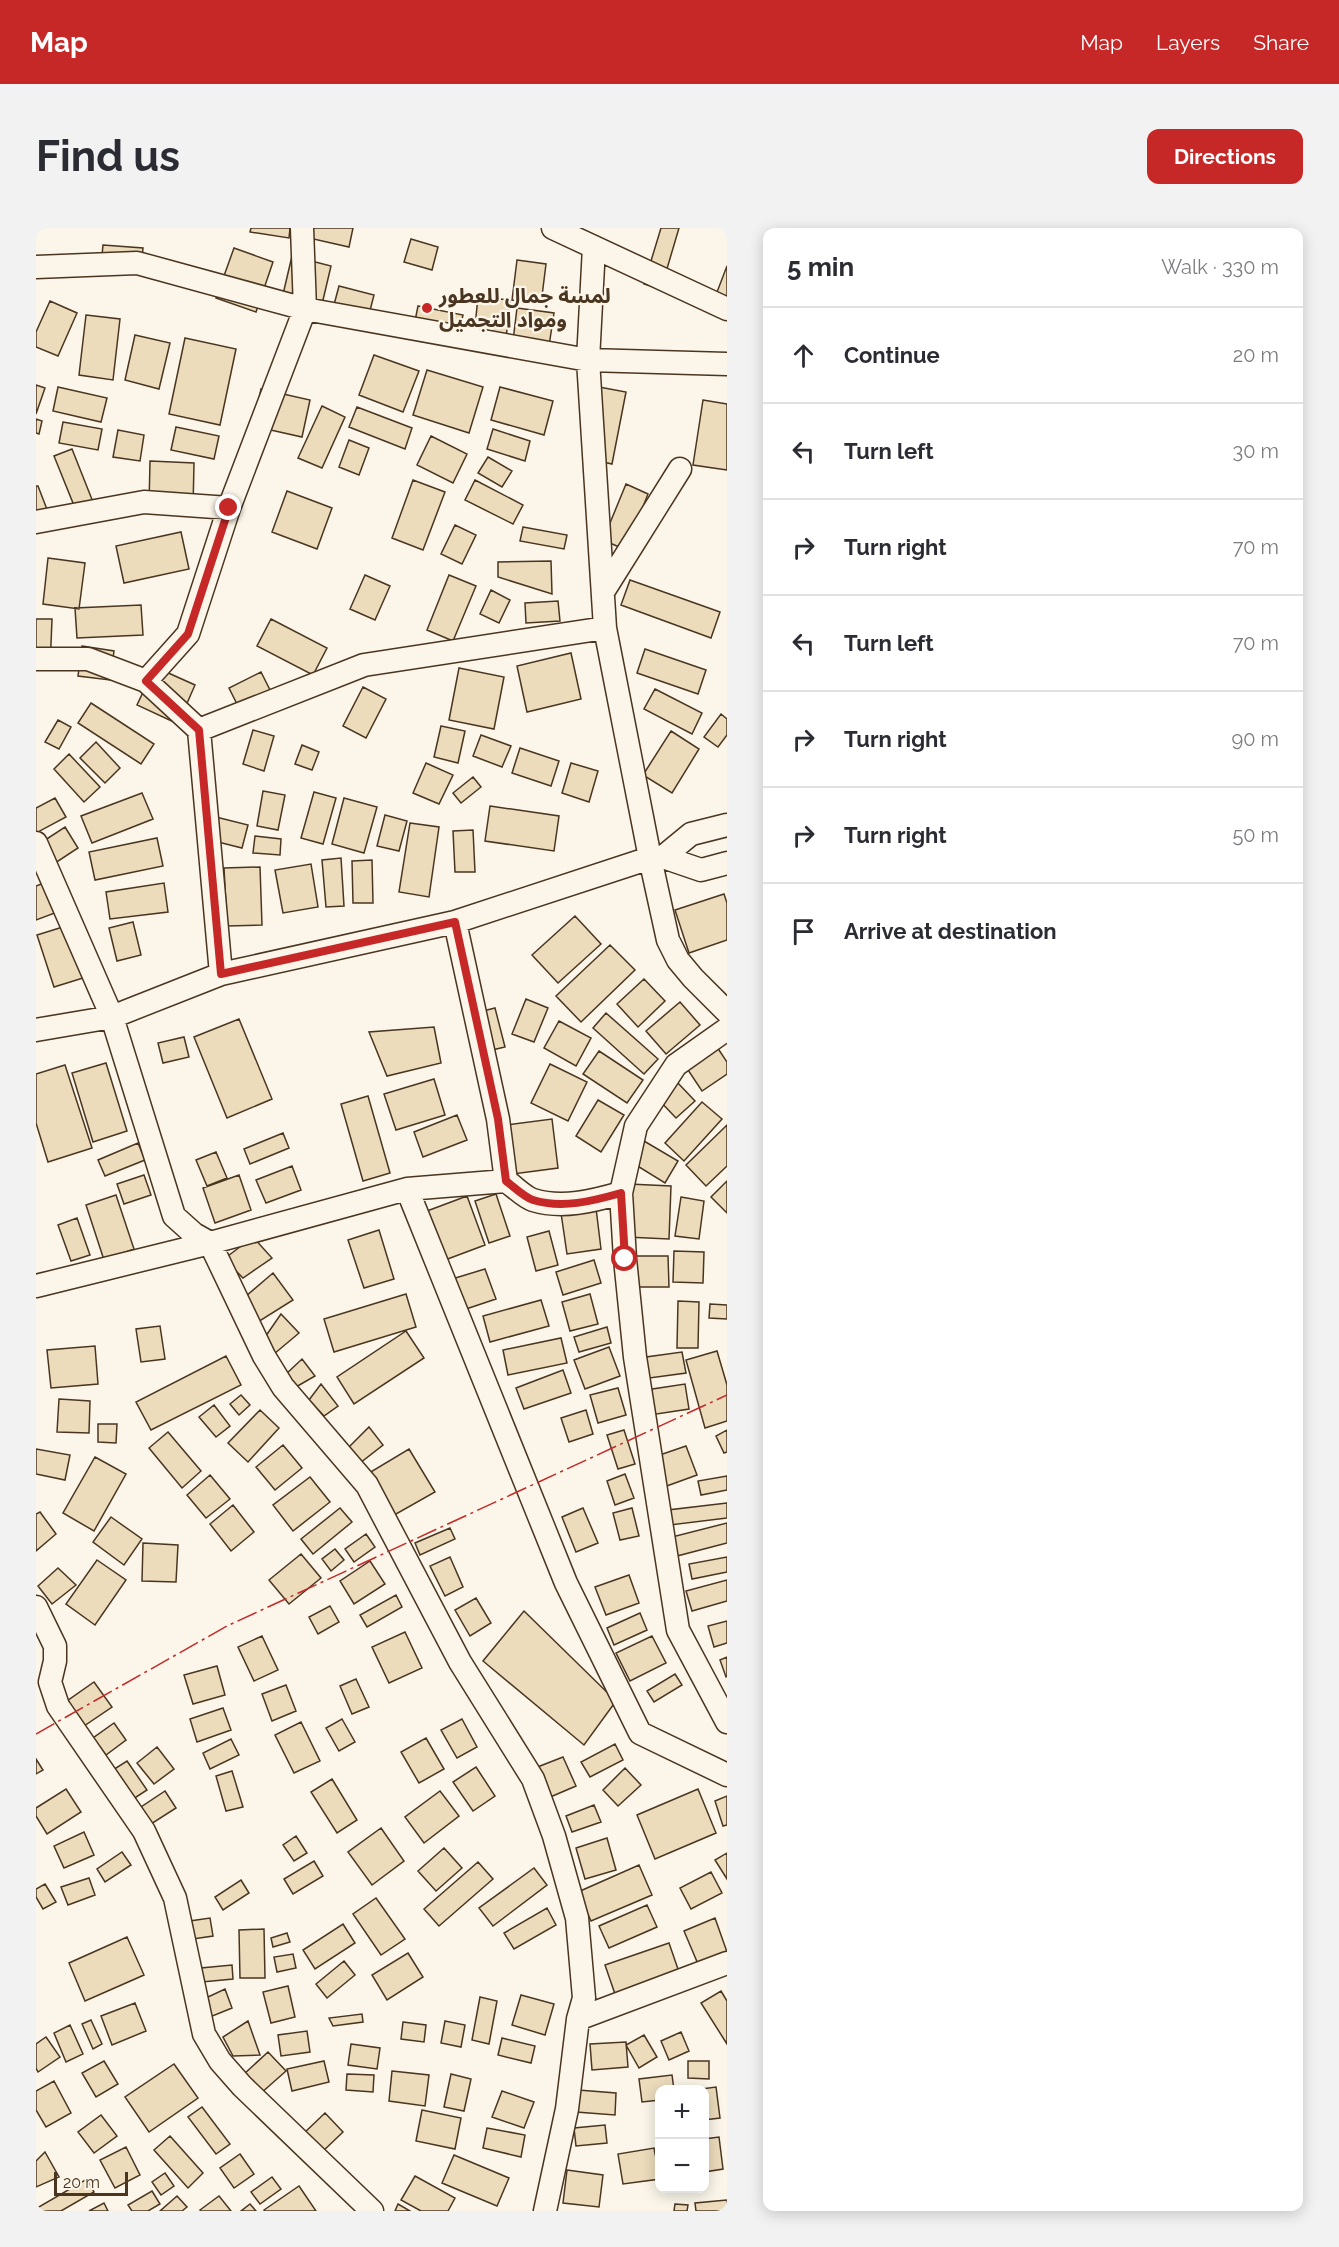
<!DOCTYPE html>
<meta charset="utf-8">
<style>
:root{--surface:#fff;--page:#f2f2f3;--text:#2b2b33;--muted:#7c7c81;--line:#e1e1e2;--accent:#c62828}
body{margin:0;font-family:Raleway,"Noto Sans Arabic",sans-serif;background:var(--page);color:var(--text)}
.controls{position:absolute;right:18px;bottom:18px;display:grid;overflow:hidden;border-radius:12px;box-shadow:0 3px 15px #0003}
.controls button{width:54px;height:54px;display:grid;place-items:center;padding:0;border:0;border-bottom:2px solid var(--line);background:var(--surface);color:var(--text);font:30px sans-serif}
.scale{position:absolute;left:18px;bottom:15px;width:74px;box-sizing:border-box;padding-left:6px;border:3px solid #4a3520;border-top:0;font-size:16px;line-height:21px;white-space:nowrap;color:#4a3520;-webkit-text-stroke:4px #fbf6e9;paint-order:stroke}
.stop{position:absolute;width:18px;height:18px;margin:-14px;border:4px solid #c62828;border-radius:50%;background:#fff}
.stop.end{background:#c62828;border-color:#fff;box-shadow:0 2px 6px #0008}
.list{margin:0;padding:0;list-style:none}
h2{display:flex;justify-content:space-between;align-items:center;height:78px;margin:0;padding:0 24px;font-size:26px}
h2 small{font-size:20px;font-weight:400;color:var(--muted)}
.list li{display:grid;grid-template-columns:39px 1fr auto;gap:18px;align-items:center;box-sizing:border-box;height:96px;padding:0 24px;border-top:2px solid var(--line)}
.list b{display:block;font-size:22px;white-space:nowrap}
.list em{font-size:20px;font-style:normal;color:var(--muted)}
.icon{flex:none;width:33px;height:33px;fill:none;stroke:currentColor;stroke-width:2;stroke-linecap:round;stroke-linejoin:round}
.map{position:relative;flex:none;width:691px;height:1983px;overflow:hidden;border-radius:12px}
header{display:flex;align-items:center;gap:36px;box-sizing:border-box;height:84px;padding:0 30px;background:var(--accent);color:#fff}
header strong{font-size:28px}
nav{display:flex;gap:33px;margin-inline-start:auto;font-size:21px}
.intro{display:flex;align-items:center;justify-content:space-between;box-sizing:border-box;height:144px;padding:0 36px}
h1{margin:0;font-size:42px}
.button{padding:15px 27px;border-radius:12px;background:var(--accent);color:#fff;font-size:21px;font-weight:700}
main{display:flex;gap:36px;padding:0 36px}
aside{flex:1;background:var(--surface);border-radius:12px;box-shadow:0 3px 15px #0003}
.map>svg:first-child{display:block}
.building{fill:#ecdcbc;stroke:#4a3520;stroke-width:1.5}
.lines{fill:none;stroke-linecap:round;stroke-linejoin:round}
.minor-casing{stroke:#4a3520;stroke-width:25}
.minor{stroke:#fbf6e9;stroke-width:22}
.power{stroke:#c62828;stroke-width:1.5;stroke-dasharray:21 4.5 3 4.5;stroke-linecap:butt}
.route{stroke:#c62828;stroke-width:8}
.poi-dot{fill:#c62828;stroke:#fbf6e9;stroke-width:2}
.labels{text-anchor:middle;stroke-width:4.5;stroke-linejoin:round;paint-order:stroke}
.poi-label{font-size:21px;font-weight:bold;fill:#4a3520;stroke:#fbf6e9;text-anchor:start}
</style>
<header>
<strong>Map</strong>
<nav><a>Map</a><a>Layers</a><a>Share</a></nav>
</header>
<div class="intro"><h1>Find us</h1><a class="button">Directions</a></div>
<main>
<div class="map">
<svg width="691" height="1983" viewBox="0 0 691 1983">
<rect width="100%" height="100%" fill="#fbf6e9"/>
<path class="building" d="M215,0H254L253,10L214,4Z
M275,0H317L313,19L273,10Z
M625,0H643L625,61L608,56Z
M375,11L402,19L396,42L368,34Z
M67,17L107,20L105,41L65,38Z
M198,20L237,34L220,84L180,70Z
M256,28L295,38L283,89L244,79Z
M481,32L510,36L505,76L476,72Z
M691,38V92L673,85Z
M303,58L338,67L330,98L295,88Z
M442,69L474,72L470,111L438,108Z
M14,73L41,85L22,128L0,119V104Z
M382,78L427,87L420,117L376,108Z
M481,80L518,85L513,118L477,113Z
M50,87L84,91L77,152L43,147Z
M99,107L134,115L123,161L89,152Z
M149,110L200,121L184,197L133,186Z
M338,127L383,143L367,184L323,167Z
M391,142L447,159L433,205L377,187Z
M0,157L9,160L0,186Z
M22,159L71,170L65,194L17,183Z
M464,159L517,173L508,207L455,192Z
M563,159L590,164L576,236L549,230Z
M225,161L274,172L266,209L217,198Z
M667,172L691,176V242L657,237Z
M286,178L309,189L286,240L262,230Z
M321,179L376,200L369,221L313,199Z
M0,191L6,193L3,206L0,205Z
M27,194L66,201L62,222L23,215Z
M140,199L183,208L178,231L135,222Z
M457,201L494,213L489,233L451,221Z
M82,202L108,207L104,233L77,229Z
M395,208L431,226L417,255L381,237Z
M313,212L333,220L323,247L303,239Z
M36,221L57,274L39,280L18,228Z
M452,229L476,243L466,259L442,245Z
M114,233L158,235L157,280L113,278Z
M377,252L409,264L387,322L356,310Z
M439,252L487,277L477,296L429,272Z
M590,256L612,266L590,322L567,312Z
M0,258H2L17,297L0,304Z
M251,263L296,280L281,321L236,304Z
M419,297L440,307L426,336L405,326Z
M487,299L531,307L528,321L484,313Z
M145,304L153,341L88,355L80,318Z
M12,330L49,335L43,381L7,376Z
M515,333L516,366L462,349V334Z
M329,347L354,358L339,392L314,381Z
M413,347L440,358L417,413L391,402Z
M594,352L684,384L675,410L585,377Z
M455,362L474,372L463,395L444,386Z
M522,373L524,393L490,395L489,375Z
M105,377L107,407L41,410L39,380Z
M0,391H16L14,441L0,440Z
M235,391L291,420L277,447L221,418Z
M46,418L78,423L74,452L42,448Z
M609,421L670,442L662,466L601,445Z
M535,425L545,471L491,484L481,438Z
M119,439L159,457L142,496L101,477Z
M423,440L468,449L458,501L413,492Z
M225,444L235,464L203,480L193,460Z
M327,459L350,471L330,510L307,498Z
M619,461L666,485L656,506L608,481Z
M55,475L118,516L105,536L42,495Z
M685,486L691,491V507L682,519L668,509Z
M22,492L35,499L23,521L9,514Z
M405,498L429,503L422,535L398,529Z
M217,502L238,508L228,543L207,536Z
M635,503L663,521L636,565L607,547Z
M445,507L475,518L466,539L437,528Z
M60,514L84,540L69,555L44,530Z
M266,517L283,524L276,542L259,536Z
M484,520L523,533L515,558L476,545Z
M33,526L64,559L48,574L18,541Z
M390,535L417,547L403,576L377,565Z
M535,535L562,543L553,574L526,565Z
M437,549L445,559L425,575L417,565Z
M227,563L249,567L242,602L221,598Z
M278,564L300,570L287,616L265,610Z
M106,565L117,591L56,615L45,588Z
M19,570L30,589L0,605V580Z
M308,570L341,579L328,625L296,616Z
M454,578L523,588L518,623L449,613Z
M172,587L212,597L206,620L166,610Z
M349,587L371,593L363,623L341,618Z
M374,595L403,599L393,669L363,664Z
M29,599L42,620L4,645L0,618Z
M437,602L439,644H419L417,603Z
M219,608L245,611L244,627L217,625Z
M121,610L127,638L59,652L53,624Z
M305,630L308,678L290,679L286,632Z
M336,632L337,675H317L316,633Z
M275,636L282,679L247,685L239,642Z
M224,639L226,697L191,698L188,640Z
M21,650L32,680L0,692V658Z
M128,655L132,684L74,691L70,664Z
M688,666L691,675V712L653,725L639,682Z
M539,688L565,716L522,755L496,727Z
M97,694L105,727L81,733L73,700Z
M30,698L47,750L18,759L1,707Z
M574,717L599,742L545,794L520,768Z
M608,751L629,773L602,799L581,776Z
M490,771L512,780L498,814L476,806Z
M644,774L664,797L630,826L610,803Z
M459,780L469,819L456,822L447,783Z
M570,785L622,831L608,846L557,800Z
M203,791L236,871L191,890L158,809Z
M523,793L555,810L540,838L508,820Z
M398,799L405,835L351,848L333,804Z
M148,809L153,829L127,835L122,815Z
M681,819L691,834V846L666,863L650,839Z
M563,823L607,852L591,875L547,846Z
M70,835L91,903L57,914L36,845Z
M514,836L551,854L532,893L495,875Z
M29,837L56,920L12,934L0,895V846Z
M398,851L409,887L360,902L348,866Z
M640,853L659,873L640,890L621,870Z
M332,868L354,945L327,953L305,876Z
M562,872L588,887L565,924L540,908Z
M666,874L686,891L648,933L629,915Z
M421,887L431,912L387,929L378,904Z
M516,891L522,940L477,946L471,897Z
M691,897V938L670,958L650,937Z
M247,905L253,920L214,936L208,921Z
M608,913L642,933L629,955L595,934Z
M102,915L109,932L69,948L62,932Z
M180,924L191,950L171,958L160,932Z
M256,938L265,962L230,975L220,952Z
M108,947L115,967L88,976L81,956Z
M203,947L215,982L179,995L167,960Z
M691,953V985L675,969Z
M593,956L635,958L633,1011L590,1009Z
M460,966L474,1008L453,1015L439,973Z
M80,967L98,1021L68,1032L50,977Z
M431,968L449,1017L409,1032L391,983Z
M645,969L668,973L663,1011L639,1008Z
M560,980L565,1021L531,1026L525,985Z
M41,990L54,1027L35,1033L22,997Z
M343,1002L358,1051L328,1060L312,1012Z
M513,1003L522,1037L500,1043L491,1009Z
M217,1009L236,1030L207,1050L188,1031Z
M638,1023L668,1024L667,1055L637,1054Z
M593,1028H632L633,1059H594Z
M558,1032L565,1055L527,1067L520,1044Z
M449,1041L460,1071L427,1082L416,1051Z
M237,1045L257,1072L222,1094L209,1069Z
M370,1066L380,1099L298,1124L288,1091Z
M554,1066L562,1096L534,1103L526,1074Z
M505,1072L513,1098L454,1114L447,1088Z
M642,1073L663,1074L662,1120H641Z
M674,1076L691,1077V1091L673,1090Z
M245,1086L263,1105L238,1126L227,1112Z
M124,1098L129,1131L105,1134L100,1101Z
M571,1099L575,1115L543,1124L538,1109Z
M370,1103L388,1130L318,1176L301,1149Z
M525,1110L531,1135L472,1147L467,1122Z
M59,1118L62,1156L15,1160L11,1122Z
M573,1119L584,1148L549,1161L538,1132Z
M681,1123L691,1157V1193L669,1200L650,1132Z
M646,1124L650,1145L606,1151L603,1130Z
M190,1128L205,1157L115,1202L100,1174Z
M266,1131L279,1148L260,1159L249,1147Z
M527,1142L535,1165L488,1181L480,1160Z
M285,1156L302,1178L288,1188L273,1172Z
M649,1156L653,1181L614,1187L610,1162Z
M582,1160L590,1187L562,1195L554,1167Z
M205,1167L214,1177L203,1187L194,1176Z
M23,1171L54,1173L53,1205L21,1204Z
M178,1177L194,1198L180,1209L163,1189Z
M224,1182L243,1200L212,1234L192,1215Z
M550,1182L557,1206L533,1214L525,1190Z
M62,1196H81L80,1215L62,1214Z
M333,1199L347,1217L324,1235L311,1221Z
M588,1202L599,1236L582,1241L571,1207Z
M691,1202V1224L688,1225L680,1208Z
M132,1204L165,1243L146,1260L113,1220Z
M247,1217L266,1240L239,1262L220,1239Z
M650,1218L661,1247L628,1259L618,1229Z
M0,1221L34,1227L29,1252L0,1246Z
M373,1221L399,1264L353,1290L328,1248Z
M59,1229L90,1246L58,1303L27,1285Z
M589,1246L598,1270L579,1277L571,1253Z
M174,1247L194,1271L170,1290L151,1267Z
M691,1248V1262L665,1267L662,1253Z
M274,1249L294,1274L257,1303L237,1277Z
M691,1275V1290L634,1297L632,1282Z
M197,1277L218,1304L195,1323L174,1296Z
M304,1280L316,1294L277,1326L265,1311Z
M547,1280L562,1315L540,1324L526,1289Z
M596,1280L603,1308L584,1312L577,1285Z
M4,1284L20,1306L0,1323V1286Z
M75,1289L106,1311L88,1337L57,1314Z
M691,1295V1315L641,1328L636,1309Z
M414,1300L419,1311L384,1327L379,1315Z
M330,1306L339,1319L318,1334L309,1321Z
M107,1315L142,1317L140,1354L106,1353Z
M299,1321L308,1332L295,1343L286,1331Z
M265,1326L285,1350L253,1376L233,1352Z
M414,1329L427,1359L409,1368L394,1338Z
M691,1329V1344L656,1351L653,1336Z
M61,1332L90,1352L59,1397L30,1376Z
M334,1333L349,1356L318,1376L304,1353Z
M22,1340L40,1357L16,1376L2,1358Z
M593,1347L603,1375L570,1387L559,1359Z
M691,1352V1373L656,1383L650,1363Z
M360,1367L366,1379L331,1399L324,1387Z
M440,1370L455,1395L434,1408L419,1382Z
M294,1378L303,1394L282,1406L273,1389Z
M488,1383L580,1473L548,1517L447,1433Z
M604,1385L611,1402L578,1417L571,1400Z
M691,1393V1415L678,1419L672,1398Z
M369,1404L386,1440L353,1455L336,1419Z
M226,1408L242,1442L218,1453L202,1419Z
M616,1408L630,1435L594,1453L580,1425Z
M691,1429V1448L690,1449L684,1432Z
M181,1438L189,1467L157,1476L148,1447Z
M639,1446L646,1457L618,1474L611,1463Z
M320,1451L333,1479L316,1486L304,1458Z
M58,1454L76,1479L48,1498L31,1473Z
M250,1457L260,1483L236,1493L226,1466Z
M187,1480L195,1502L161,1514L154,1491Z
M306,1491L319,1514L303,1523L290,1500Z
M426,1491L441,1519L421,1530L405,1502Z
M265,1494L284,1533L258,1545L239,1507Z
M78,1495L90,1512L70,1527L57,1510Z
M390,1510L408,1541L383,1555L365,1524Z
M195,1511L203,1527L174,1541L167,1525Z
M579,1516L587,1532L554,1549L545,1534Z
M121,1519L138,1541L118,1556L101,1535Z
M527,1529L540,1558L512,1570L499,1540Z
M0,1531L7,1542L0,1546Z
M91,1533L111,1562L91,1575L72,1545Z
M440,1539L459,1568L437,1583L417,1554Z
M589,1540L605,1557L582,1578L567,1562Z
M196,1543L207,1579L190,1583L180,1548Z
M296,1551L321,1592L301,1605L275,1564Z
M30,1561L45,1584L11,1606L0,1588V1580Z
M662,1561L680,1605L619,1631L601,1587Z
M129,1563L140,1580L112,1598L102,1581Z
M404,1563L423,1588L388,1615L369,1589Z
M691,1568V1597L687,1598L679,1573Z
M558,1577L565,1594L536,1604L530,1588Z
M345,1600L368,1633L336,1657L312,1624Z
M48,1604L58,1627L28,1640L18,1618Z
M260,1608L271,1625L258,1633L247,1617Z
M571,1610L580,1642L549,1651L540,1620Z
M408,1620L426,1640L400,1663L382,1643Z
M86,1624L95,1637L69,1654L61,1641Z
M691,1625V1651L679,1632Z
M278,1633L287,1648L257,1666L248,1651Z
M442,1634L457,1651L403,1698L388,1681Z
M603,1637L616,1667L555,1693L542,1664Z
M498,1640L511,1657L457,1698L443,1680Z
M675,1644L686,1665L655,1681L644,1660Z
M53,1650L59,1667L32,1677L25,1659Z
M205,1652L213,1665L187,1682L179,1669Z
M9,1656L20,1674L7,1681L0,1669V1661Z
M340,1670L369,1711L345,1727L317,1686Z
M611,1677L621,1699L573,1720L563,1698Z
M511,1680L520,1697L478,1721L468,1705Z
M174,1690L177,1708L150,1712L147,1694Z
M679,1690L691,1724L662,1736L648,1703Z
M307,1696L319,1715L279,1741L267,1722Z
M228,1701L229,1750H204L203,1702Z
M251,1705L254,1714L237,1719L235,1710Z
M91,1709L108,1747L49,1773L33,1735Z
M633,1715L643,1744L579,1766L569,1737Z
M372,1725L387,1749L351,1772L336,1747Z
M257,1726L260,1740L241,1744L238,1729Z
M308,1733L319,1747L291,1770L280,1756Z
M196,1737L197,1751L166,1754L165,1740Z
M252,1758L259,1789L235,1795L227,1764Z
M189,1761L196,1780L174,1789L172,1769Z
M685,1763L691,1773V1816L665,1775Z
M485,1767L518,1776L509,1807L476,1797Z
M444,1769L461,1773L453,1816L436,1812Z
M99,1775L110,1803L76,1817L65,1788Z
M326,1786L327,1794L297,1798L293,1790Z
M55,1792L66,1816L57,1821L46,1796Z
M212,1793L224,1827L197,1828L187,1809Z
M409,1793L429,1797L425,1819L405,1815Z
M367,1794L390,1797L388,1814L365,1811Z
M34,1797L47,1826L30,1834L18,1805Z
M271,1803L274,1824L245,1828L242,1807Z
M645,1804L653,1823L633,1832L625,1813Z
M608,1807L621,1829L603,1840L590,1817Z
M10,1809L24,1829L2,1844L0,1840V1816Z
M466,1810L499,1818L495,1835L462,1827Z
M590,1814L592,1839L556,1842L554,1816Z
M315,1816L344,1820L341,1841L312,1837Z
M232,1824L250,1843L224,1866L207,1847Z
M68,1833L82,1856L60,1869L46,1845Z
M288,1833L293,1854L256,1863L251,1841Z
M652,1833H673V1851L652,1850Z
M138,1836L162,1870L113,1904L89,1869Z
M356,1843L393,1847L389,1878L353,1873Z
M311,1846L338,1847L337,1864L310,1862Z
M415,1846L435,1851L428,1883L408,1879Z
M636,1847L638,1862H624V1872L606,1874L603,1851Z
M18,1853L35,1885L10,1899L0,1882V1863Z
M680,1859L684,1890L668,1892V1862H658Z
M542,1862L580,1865L579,1887L540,1884Z
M466,1863L498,1874L488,1900L456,1889Z
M166,1879L194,1916L180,1926L152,1889Z
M386,1882L425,1890L419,1921L380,1913Z
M289,1885L307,1904L284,1926L266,1907Z
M65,1887L81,1908L58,1925L42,1904Z
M569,1897L571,1915L540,1918L538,1900Z
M451,1900L489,1907L485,1929L447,1920Z
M134,1908L167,1945L152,1960L118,1922Z
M683,1909L687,1941L668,1944V1911Z
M90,1919L104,1947L79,1960L64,1932Z
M618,1920L624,1951L587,1956L582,1926Z
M9,1924L23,1949L0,1959V1933Z
M204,1926L218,1946L198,1960L184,1940Z
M418,1927L473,1950L461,1978L406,1955Z
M531,1942L567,1947L563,1979L527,1975Z
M129,1945L138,1958L125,1967L116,1954Z
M379,1948L419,1970L412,1983H385L365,1972Z
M236,1949L245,1961L224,1976L215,1964Z
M51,1951L58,1964L25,1983H3L1,1980Z
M263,1958L280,1983H229L228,1982Z
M116,1963L124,1976L112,1983H96L92,1977Z
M141,1968L151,1979L146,1983H124Z
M183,1968L195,1983H165L164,1982Z
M691,1972V1983H660L659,1975Z
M68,1975L72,1983H53Z
M214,1976L220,1983H205Z
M362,1976L374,1983H359Z
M639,1976L652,1977L651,1983H638Z"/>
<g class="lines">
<defs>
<path id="minor" d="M517,0L691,81
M558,19L552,132L569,400L614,630L632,712L642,732L657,750L691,784
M0,39L101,35L269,81L552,132L691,136
M0,294L108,274L193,280
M567,364L644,241
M0,431H52L110,453L163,502L185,746
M110,453L152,406L193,280L269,81L266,0
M163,502L328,437L569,400
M691,597L655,606L627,629L665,642L691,635
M0,615L76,789L138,988L158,1006L174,1015L228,1128L247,1159L331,1257L424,1434L497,1551L518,1608L541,1690L548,1770L542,1791L531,1881L509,1983
M691,801L640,837L600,898L585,965L589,1031L599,1129L642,1402L691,1494
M0,802L76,789L185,746L419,694L614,630L627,629
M470,953C479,959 488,969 497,972C526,981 557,973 585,965
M371,961L470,953L462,891L419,694
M0,1058L174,1015L371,961L530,1355L604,1505L691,1547
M0,1379L19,1418V1433L14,1454L22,1478L108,1603L139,1670L168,1806L184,1833L206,1858L336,1983
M542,1791L691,1735"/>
</defs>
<use href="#minor" class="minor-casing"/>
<use href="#minor" class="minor"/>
<path class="power" d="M0,1506L191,1398L691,1167"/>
</g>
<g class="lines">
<path class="route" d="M193,280L152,406L110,453L163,502L185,746L419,694L462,891L470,953C478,959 488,969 497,972C526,981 557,973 585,965L589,1031"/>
</g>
<circle class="poi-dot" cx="391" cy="80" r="6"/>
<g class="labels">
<g class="poi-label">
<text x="403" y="75">لمسة جمال للعطور<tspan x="403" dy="24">ومواد التجميل</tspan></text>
</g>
</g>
</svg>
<div class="controls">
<button>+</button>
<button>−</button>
</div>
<div class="scale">20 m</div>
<div class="stop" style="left:589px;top:1031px"></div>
<div class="stop end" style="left:193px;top:280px"></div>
</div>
<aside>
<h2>5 min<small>Walk · 330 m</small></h2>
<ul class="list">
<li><svg class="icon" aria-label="ahead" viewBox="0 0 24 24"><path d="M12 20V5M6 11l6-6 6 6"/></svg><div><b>Continue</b></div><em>20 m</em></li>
<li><svg class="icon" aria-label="left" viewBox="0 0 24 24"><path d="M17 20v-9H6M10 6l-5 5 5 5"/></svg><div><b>Turn left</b></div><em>30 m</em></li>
<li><svg class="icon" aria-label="right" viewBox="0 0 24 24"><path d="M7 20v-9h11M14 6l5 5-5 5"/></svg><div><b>Turn right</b></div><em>70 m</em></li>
<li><svg class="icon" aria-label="left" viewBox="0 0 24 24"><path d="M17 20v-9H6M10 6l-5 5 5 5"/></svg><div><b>Turn left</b></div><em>70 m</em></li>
<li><svg class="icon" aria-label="right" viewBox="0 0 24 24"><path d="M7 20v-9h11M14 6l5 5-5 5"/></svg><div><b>Turn right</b></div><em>90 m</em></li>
<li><svg class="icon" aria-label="right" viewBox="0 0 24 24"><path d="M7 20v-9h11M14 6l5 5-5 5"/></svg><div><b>Turn right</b></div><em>50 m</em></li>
<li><svg class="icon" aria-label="arrive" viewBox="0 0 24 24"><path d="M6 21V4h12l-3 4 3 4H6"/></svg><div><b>Arrive at destination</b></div></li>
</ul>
</aside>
</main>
